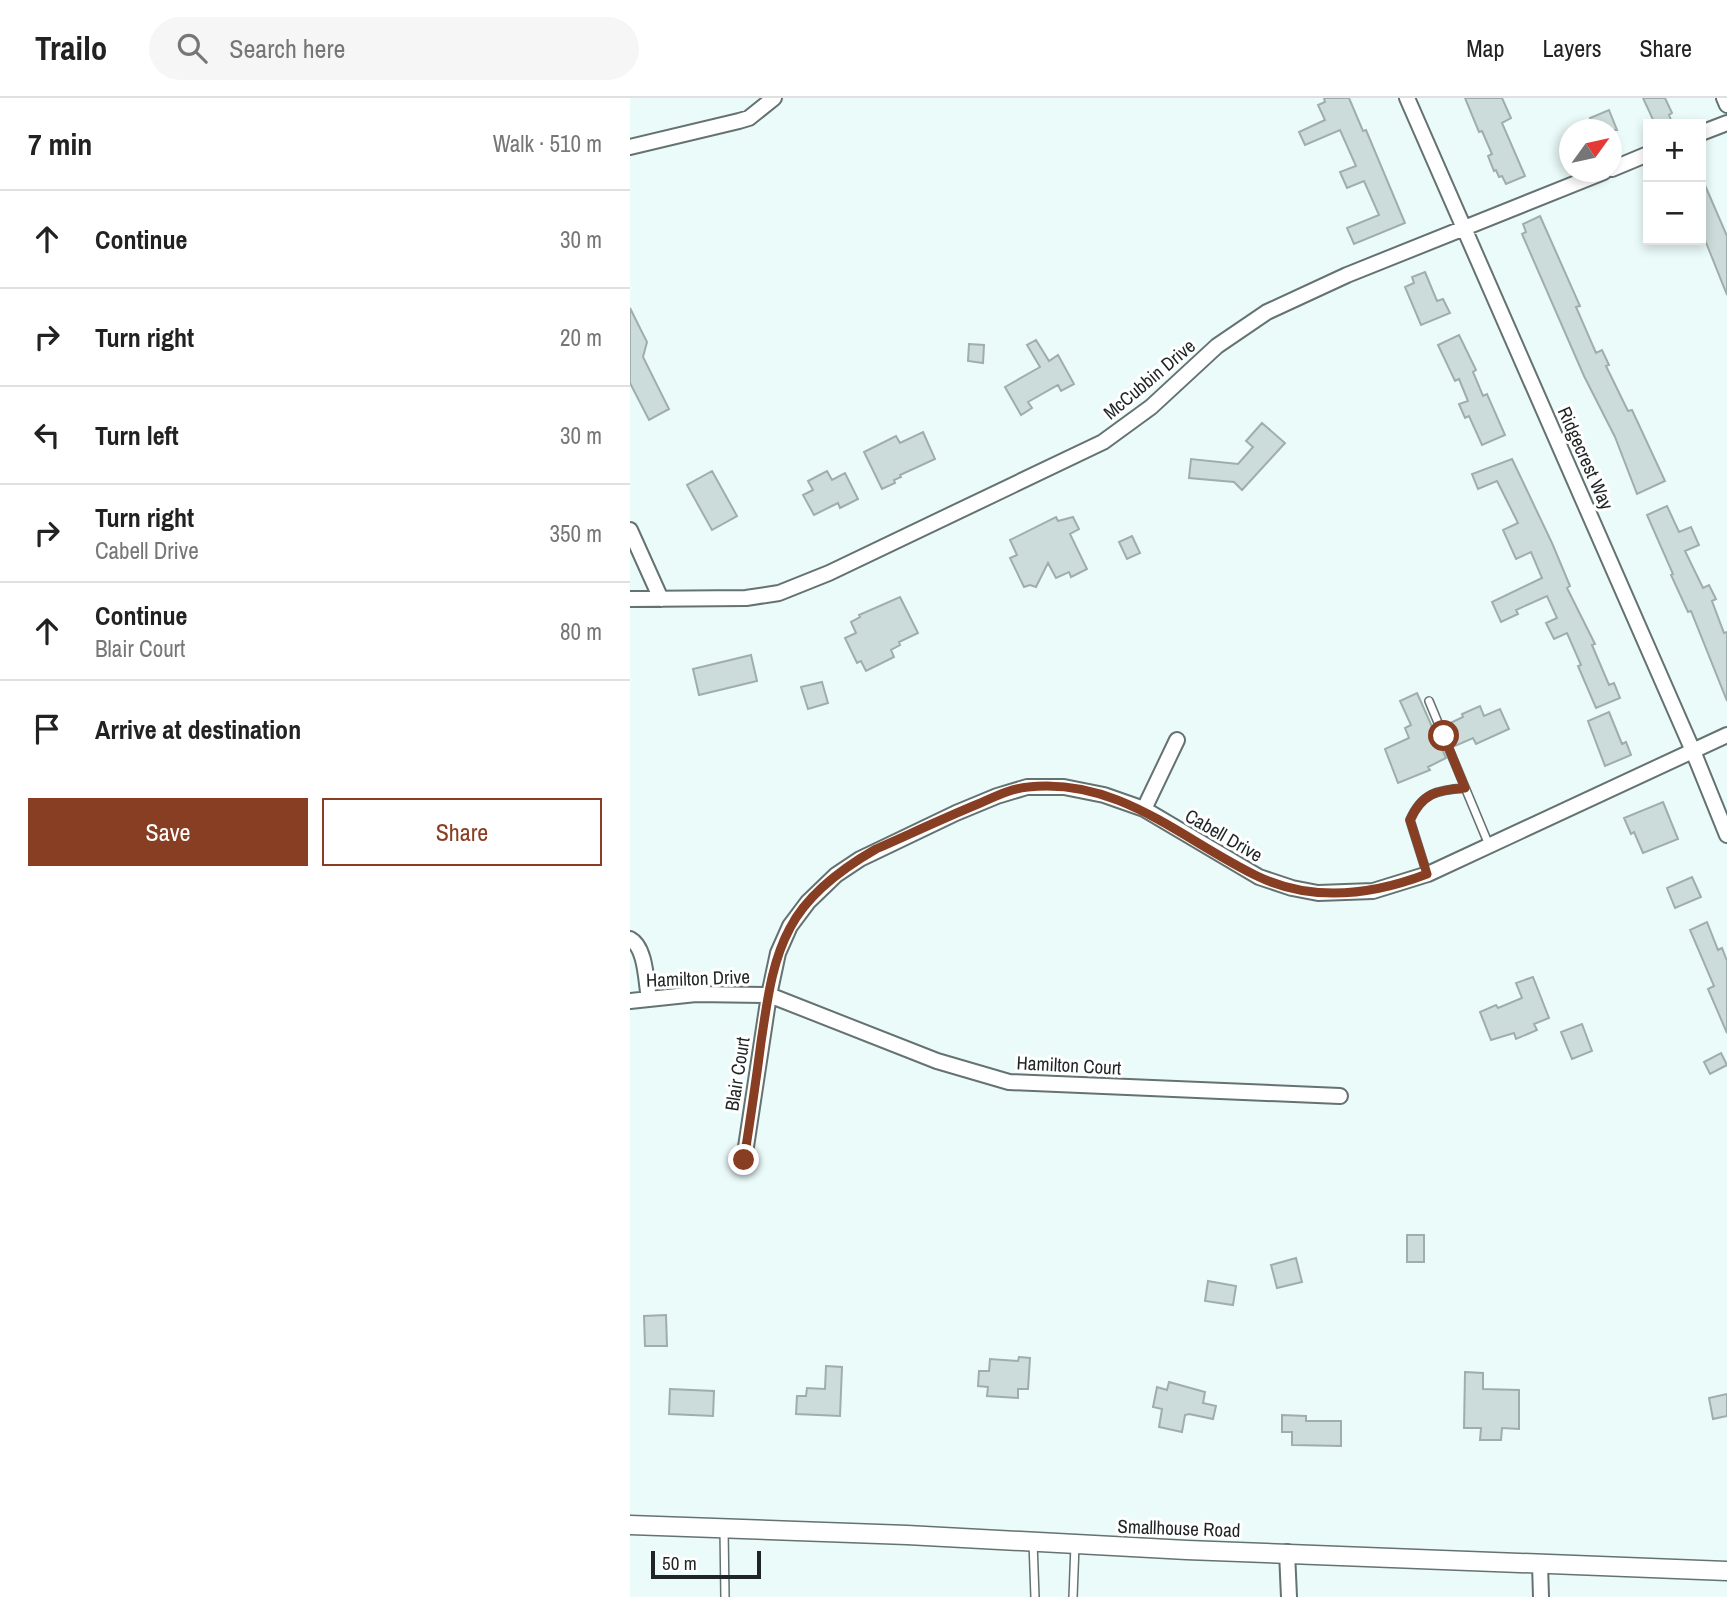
<!DOCTYPE html>
<meta charset="utf-8">
<style>
:root{--surface:#fff;--page:#f6f6f6;--text:#222;--muted:#767676;--line:#e0e0e0;--accent:#873e22}
body{margin:0;font-family:"Archivo Narrow",sans-serif;background:var(--page);color:var(--text)}
.controls{position:absolute;right:21px;top:21px;display:grid;overflow:hidden;border-radius:0px;box-shadow:0 4px 10px #0003}
.controls button{width:63px;height:63px;display:grid;place-items:center;padding:0;border:0;border-bottom:2px solid var(--line);background:var(--surface);color:var(--text);font:35px sans-serif}
.compass{position:absolute;left:929px;top:21px;width:63px;height:63px;border-radius:50%;background:var(--surface);box-shadow:0 4px 10px #0003;rotate:57deg}
.scale{position:absolute;left:21px;bottom:18px;width:110px;box-sizing:border-box;padding-left:7px;border:4px solid #1f2524;border-top:0;font-size:19px;line-height:24px;white-space:nowrap;color:#1f2524;-webkit-text-stroke:5px #fff;paint-order:stroke}
.stop{position:absolute;width:21px;height:21px;margin:-16px;border:5px solid #873e22;border-radius:50%;background:#fff}
.stop.end{background:#873e22;border-color:#fff;box-shadow:0 2px 7px #0008}
.list{margin:0;padding:0;list-style:none}
h2{display:flex;justify-content:space-between;align-items:center;height:91px;margin:0;padding:0 28px;font-size:30px}
h2 small{font-size:23px;font-weight:400;color:var(--muted)}
.list li{display:grid;grid-template-columns:46px 1fr auto;gap:21px;align-items:center;box-sizing:border-box;height:98px;padding:0 28px;border-top:2px solid var(--line)}
.list b{display:block;font-size:26px;white-space:nowrap}
.list p{margin:0;font-size:23px;white-space:nowrap;color:var(--muted)}
.list em{font-size:23px;font-style:normal;color:var(--muted)}
.actions{display:flex;gap:14px;padding:21px 28px}
.actions a{flex:1;padding:16px 0;border:2px solid var(--accent);border-radius:0px;text-align:center;font-size:24px;color:var(--accent)}
.actions .main{background:var(--accent);color:#fff}
.icon{flex:none;width:38px;height:38px;fill:none;stroke:currentColor;stroke-width:2;stroke-linecap:round;stroke-linejoin:round}
.map{position:relative;flex:none;width:1097px;height:1499px;overflow:hidden}
header{display:flex;align-items:center;gap:42px;box-sizing:border-box;height:98px;padding:0 35px;background:var(--surface);border-bottom:2px solid var(--line)}
header strong{font-size:33px}
nav{display:flex;gap:38px;margin-inline-start:auto;font-size:24px}
.search{width:490px;height:63px;background:var(--page);display:flex;align-items:center;gap:18px;box-sizing:border-box;padding:0 24px;border-radius:38px;color:var(--muted);font-size:26px}
main{display:flex}
aside{flex:1;background:var(--surface)}
.map>svg:first-child{display:block}
.building{fill:#ccdcda;stroke:#9faead;stroke-width:2}
.lines{fill:none;stroke-linecap:round;stroke-linejoin:round}
.service-casing{stroke:#647271;stroke-width:10}
.minor-casing{stroke:#647271;stroke-width:18}
.tertiary-casing{stroke:#647271;stroke-width:21}
.service{stroke:#fff;stroke-width:7}
.minor{stroke:#fff;stroke-width:14}
.tertiary{stroke:#fff;stroke-width:18}
.route{stroke:#873e22;stroke-width:9}
.labels{text-anchor:middle;stroke-width:6;stroke-linejoin:round;paint-order:stroke}
.street-label{font-size:19px;fill:#1f2524;stroke:#fff}
</style>
<header>
<strong>Trailo</strong>
<div class="search"><svg class="icon" aria-label="search" viewBox="0 0 24 24"><circle cx="10" cy="10" r="6"/><path d="M15 15l6 6"/></svg>Search here</div>
<nav><a>Map</a><a>Layers</a><a>Share</a></nav>
</header>
<main>
<aside>
<h2>7 min<small>Walk · 510 m</small></h2>
<ul class="list">
<li><svg class="icon" aria-label="ahead" viewBox="0 0 24 24"><path d="M12 20V5M6 11l6-6 6 6"/></svg><div><b>Continue</b></div><em>30 m</em></li>
<li><svg class="icon" aria-label="right" viewBox="0 0 24 24"><path d="M7 20v-9h11M14 6l5 5-5 5"/></svg><div><b>Turn right</b></div><em>20 m</em></li>
<li><svg class="icon" aria-label="left" viewBox="0 0 24 24"><path d="M17 20v-9H6M10 6l-5 5 5 5"/></svg><div><b>Turn left</b></div><em>30 m</em></li>
<li><svg class="icon" aria-label="right" viewBox="0 0 24 24"><path d="M7 20v-9h11M14 6l5 5-5 5"/></svg><div><b>Turn right</b><p>Cabell Drive</p></div><em>350 m</em></li>
<li><svg class="icon" aria-label="ahead" viewBox="0 0 24 24"><path d="M12 20V5M6 11l6-6 6 6"/></svg><div><b>Continue</b><p>Blair Court</p></div><em>80 m</em></li>
<li><svg class="icon" aria-label="arrive" viewBox="0 0 24 24"><path d="M6 21V4h12l-3 4 3 4H6"/></svg><div><b>Arrive at destination</b></div></li>
</ul>
<div class="actions"><a class="main">Save</a><a>Share</a></div>
</aside>
<div class="map">
<svg width="1097" height="1499" viewBox="0 0 1097 1499">
<rect width="100%" height="100%" fill="#ebfbfa"/>
<path class="building" d="M694,0H719L733,33L736,32L775,125L724,146L717,130L749,117L734,83L717,90L710,74L726,68L710,32L675,47L669,34L695,22L688,7L695,4Z
M835,0H872L881,20L872,25L895,78L876,86L872,78L869,79L866,72L864,73L858,58L862,56L852,33L849,34Z
M1013,0H1035L1042,15L1039,17L1041,22L1033,26H1025Z
M979,12L987,32H965L960,20Z
M1071,78L1097,138V197L1071,132Z
M910,118L950,208L946,209L966,255L972,252L979,267L976,268L998,313L1002,312L1035,383L1007,396L985,339L954,278L892,136L896,134L893,126Z
M795,174L807,203L813,201L820,215L791,227L775,189L784,185L782,179Z
M0,210L17,244L13,259L39,311L19,322L0,285Z
M829,237L846,272L843,274L853,298L857,296L875,337L852,347L839,318L835,320L829,306L838,303L829,281L825,283L808,247Z
M406,242L419,263L428,257L444,286L431,293L428,287L398,304L402,310L391,317L375,289L410,269L397,247Z
M339,246L354,247L353,265L338,263Z
M632,325L655,345L612,392L604,384L559,380L561,361L608,366L623,349L616,343Z
M293,334L305,361L270,377L271,379L264,382L265,385L252,391L234,354L266,338L270,345Z
M882,361L922,445L940,488L937,490L965,546L962,547L979,587L984,585L990,600L966,610L948,568L951,567L937,535L924,541L916,525L927,520L917,498L886,512L888,516L871,524L862,504L912,480L901,454L886,461L873,432L888,425L867,383L848,391L842,376Z
M82,373L107,418L82,432L57,387Z
M197,373L202,382L215,375L228,401L210,410L208,405L184,417L173,397L183,392L178,383Z
M1037,408L1049,434L1061,429L1069,447L1055,453L1073,490L1079,487L1086,501L1082,503L1094,535L1097,534V603L1061,513L1058,514L1041,477L1043,476L1017,417Z
M426,419L428,423L443,419L449,431L440,436L457,471L441,479L439,474L426,480L418,465L406,489L400,487L394,489L380,460L387,457L380,442Z
M502,438L510,455L497,461L489,444Z
M270,499L288,535L269,544L270,547L261,552L264,559L236,573L231,563L227,565L215,540L226,535L221,524L230,519L229,517Z
M121,557L127,583L69,597L63,571Z
M192,584L198,605L178,611L171,589Z
M787,595L816,660L798,669L800,672L768,685L755,651L779,640L775,630L781,627L770,603Z
M850,608L854,618L870,611L879,631L846,646L843,640L825,648L816,627L833,619L832,616Z
M979,614L992,646L996,644L1001,657L975,668L958,623Z
M1033,704L1048,741L1013,755L1004,734L1001,736L994,720Z
M1062,779L1071,799L1045,810L1037,790Z
M1077,824L1088,852L1092,850L1097,863V935L1078,891L1084,888L1060,832Z
M903,879L919,920L904,926L907,932L886,941L884,935L861,942L850,914L866,907L868,910L892,900L886,885Z
M952,926L962,953L942,961L931,934Z
M1091,955L1097,967L1080,976L1074,964Z
M777,1137H794V1164H777Z
M666,1160L672,1184L647,1190L641,1167Z
M578,1183L606,1188L603,1207L575,1203Z
M36,1217L37,1248H15L14,1218Z
M389,1259L400,1260L398,1291H388V1300L357,1298L358,1289L348,1288L349,1273H359L360,1261L388,1263Z
M196,1268L212,1269L210,1318L166,1316L167,1298H176L177,1290L195,1291Z
M835,1274L853,1275V1291L889,1292V1331L872,1330L871,1342H850L851,1330H834Z
M539,1284L575,1294L573,1305L586,1308L583,1321L559,1316L555,1317L552,1334L529,1329L532,1311L523,1309L527,1289L537,1292Z
M40,1291L84,1293L83,1318L39,1316Z
M1097,1296V1318L1083,1321L1079,1300Z
M652,1317L676,1318V1323H711V1348L662,1347V1334H652Z"/>
<g class="lines">
<defs>
<path id="service" d="M799,603L859,747
M797,776L780,722C792,695 807,692 835,690
M94,1431L95,1499
M403,1444L405,1499
M443,1499L445,1447"/>
<path id="minor" d="M777,0L1063,653L1097,737
M1094,0L1097,7
M1071,35L1097,25
M0,49L109,23L119,20L144,0
M982,71L1018,56
M0,432L31,501
M0,501L116,500L149,495L199,475L473,344L521,309L587,248L637,214L717,177L974,74
M514,711L547,642
M0,841C16,849 16,884 19,901
M0,903L66,896L139,897L307,963L379,984L710,998
M114,1062L139,897L148,855L160,828L178,804L206,777L230,761L326,715L367,698L397,689H434L474,697L514,711L629,779L662,790L688,795L743,793L798,776L1097,637
M657,1454L659,1499
M910,1466L911,1499"/>
<path id="tertiary" d="M0,1427L277,1437L557,1452L1097,1473"/>
</defs>
<use href="#service" class="service-casing"/>
<use href="#minor" class="minor-casing"/>
<use href="#tertiary" class="tertiary-casing"/>
<use href="#service" class="service"/>
<use href="#minor" class="minor"/>
<use href="#tertiary" class="tertiary"/>
</g>
<g class="lines">
<path class="route" d="M114,1062C120,1023 126,984 131,944C137,906 141,865 160,830C178,795 213,770 246,751C280,736 314,720 348,706C364,699 382,690 398,689C489,679 552,742 627,778C683,805 742,797 797,776L780,722C792,695 807,692 835,690L814,638"/>
</g>
<g class="labels">
<g class="street-label">
<text transform="translate(519 281) rotate(-40)" y="7">McCubbin Drive</text>
<text transform="translate(956 360) rotate(66)" y="7">Ridgecrest Way</text>
<text transform="translate(594 737) rotate(30)" y="7">Cabell Drive</text>
<text transform="translate(68 880) rotate(-2)" y="7">Hamilton Drive</text>
<text transform="translate(439 967) rotate(3)" y="7">Hamilton Court</text>
<text transform="translate(107 976) rotate(-81)" y="7">Blair Court</text>
<text transform="translate(549 1430) rotate(2)" y="7">Smallhouse Road</text>
</g>
</g>
</svg>
<div class="controls">
<button>+</button>
<button>−</button>
</div>
<svg class="compass" viewBox="-18 -18 36 36"><path d="M0-13l5 13h-10z" fill="#e53935"/><path d="M0 13l5-13h-10z" fill="#767676"/></svg>
<div class="scale">50 m</div>
<div class="stop" style="left:814px;top:638px"></div>
<div class="stop end" style="left:114px;top:1062px"></div>
</div>
</main>
